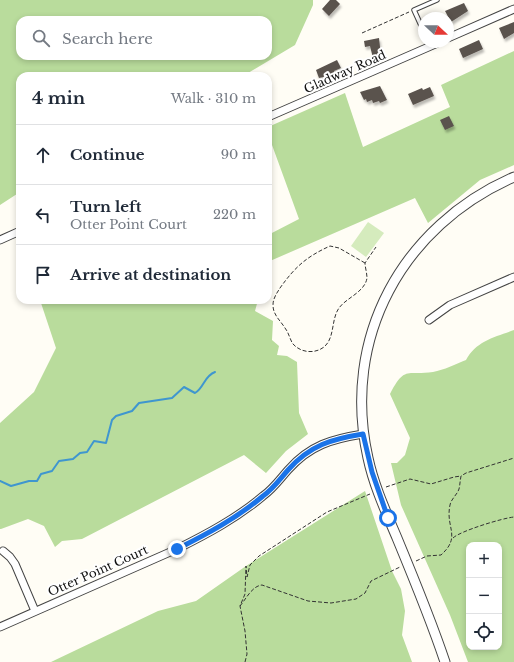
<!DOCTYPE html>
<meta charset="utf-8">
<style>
:root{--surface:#fff;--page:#f2f2f3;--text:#1f2937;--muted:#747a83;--line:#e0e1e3}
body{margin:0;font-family:"Libre Baskerville",serif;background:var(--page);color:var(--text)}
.controls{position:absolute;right:12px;bottom:12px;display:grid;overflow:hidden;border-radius:8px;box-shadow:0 2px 6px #0003}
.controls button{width:36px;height:36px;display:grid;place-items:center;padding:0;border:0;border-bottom:1px solid var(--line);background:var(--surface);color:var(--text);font:20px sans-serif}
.compass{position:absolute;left:418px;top:12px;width:36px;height:36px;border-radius:50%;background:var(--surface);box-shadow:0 2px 6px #0003;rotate:112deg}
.stop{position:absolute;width:12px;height:12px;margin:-9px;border:3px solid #1a73e8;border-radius:50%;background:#fff}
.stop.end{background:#1a73e8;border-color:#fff;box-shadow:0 1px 4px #0008}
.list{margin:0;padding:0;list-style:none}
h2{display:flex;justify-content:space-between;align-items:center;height:52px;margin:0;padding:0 16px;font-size:17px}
h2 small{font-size:13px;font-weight:400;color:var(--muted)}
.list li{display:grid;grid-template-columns:26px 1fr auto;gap:12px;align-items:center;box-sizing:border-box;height:60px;padding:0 16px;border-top:1px solid var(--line)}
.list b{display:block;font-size:15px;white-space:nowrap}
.list p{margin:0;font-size:13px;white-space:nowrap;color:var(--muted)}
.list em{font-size:13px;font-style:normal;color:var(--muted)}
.icon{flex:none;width:22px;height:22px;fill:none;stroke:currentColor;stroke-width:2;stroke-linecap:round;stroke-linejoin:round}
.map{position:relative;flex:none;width:514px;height:662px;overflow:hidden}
.search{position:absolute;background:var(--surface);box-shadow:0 2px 6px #0003;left:16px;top:16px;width:256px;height:44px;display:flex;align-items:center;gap:10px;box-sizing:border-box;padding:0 14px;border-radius:12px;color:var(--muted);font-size:15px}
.panel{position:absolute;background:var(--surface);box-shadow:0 2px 6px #0003;left:16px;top:72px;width:256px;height:232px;border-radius:12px}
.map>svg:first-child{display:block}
.green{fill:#d5ebbd}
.forest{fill:#b9dc9c;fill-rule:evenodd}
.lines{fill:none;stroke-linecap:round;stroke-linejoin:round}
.stream{stroke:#3f96cf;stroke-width:2}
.building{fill:#5a524d;filter:url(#shadow)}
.service-casing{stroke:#444;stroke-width:5.5}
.minor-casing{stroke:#444;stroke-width:9}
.tertiary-casing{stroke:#444;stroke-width:11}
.path{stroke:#333;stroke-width:1;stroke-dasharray:4 2;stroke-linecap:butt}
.service{stroke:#fff;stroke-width:3.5}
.minor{stroke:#fff;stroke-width:7}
.tertiary{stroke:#fff;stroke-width:9}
.route{stroke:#1a73e8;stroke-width:5}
.labels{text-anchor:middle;stroke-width:4;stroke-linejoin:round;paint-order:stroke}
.street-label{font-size:12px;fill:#111;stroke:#fff}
</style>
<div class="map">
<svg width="514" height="662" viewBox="0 0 514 662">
<defs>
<filter id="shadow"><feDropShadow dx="1.5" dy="3" stdDeviation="1" flood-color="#0004"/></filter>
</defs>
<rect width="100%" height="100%" fill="#fffdf5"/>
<path class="green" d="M368,222L384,233L366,257L351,246Z"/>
<path class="forest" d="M0,0H313V5L295,45L243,76H20V192L0,205ZM20,20H268V56H20Z
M514,51V165L480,180L428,223L415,198L270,261L268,266V235L299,219L268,134V127L345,93L363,147L450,107L441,85Z
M40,300H258L255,311L273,321L272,340L279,346L277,355L287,356L297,362L299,413L308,434L286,451L266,473L244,455L82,539L62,541L55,547L44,526L28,519L1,529H0V423L34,392L56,348Z
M514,330V662H468L450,615L401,505L391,463H397L405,455L410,438L390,394C405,365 407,376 433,372C444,370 456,364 466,360C476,341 495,337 514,330ZM469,545H499V647H469Z
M365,491L392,571L401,589L405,611L402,635L412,662H51L158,611L196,601L246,566Z"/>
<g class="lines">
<path class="stream" d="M0,481L11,486L29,481H37L41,474L52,471L59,461L73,459L80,453L87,452L94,441L106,443L112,420L116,416L132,411L139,403L172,398L184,387L195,393C204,388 204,376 215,372"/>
</g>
<path class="building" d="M330,0H336L340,4L329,16L322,9Z
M464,3L468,11L451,22L445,11Z
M514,22V33L504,39L499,28Z
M379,38L381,56L373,58L370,46L365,47L364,41Z
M479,40L483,49L463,58L459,49Z
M337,60L341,68L334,71L335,74L319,78L316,70Z
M380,86L387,100L380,103L379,101L373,103L372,100L367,102L366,99L364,100L360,92Z
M430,87L434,96L413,105L408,94L422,88L423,90Z
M449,116L454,126L445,130L440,120Z"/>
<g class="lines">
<defs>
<path id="service" d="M424,32L414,10L437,0"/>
<path id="minor" d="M448,38L514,9
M268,117L440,42
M0,240L20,231
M429,320L450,305L514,277
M3,551L10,557L15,564L35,611
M0,627L177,549C207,534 237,518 263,496C273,489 280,479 288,470C310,445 332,439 363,434"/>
<path id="tertiary" d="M445,662C431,620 414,579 397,538C386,512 374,486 368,458C341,338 402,226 514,177"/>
</defs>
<use href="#service" class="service-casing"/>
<use href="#minor" class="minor-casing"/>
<use href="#tertiary" class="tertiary-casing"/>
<path class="path" d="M362,33L409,12
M365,263L339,248L330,246C306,257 295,267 280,288C277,293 273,298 273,305C273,315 280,320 285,328C289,333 290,340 293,344C301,353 315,354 324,347C335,338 331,319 339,308C346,298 365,292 367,278C367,273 365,267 365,263L376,247
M386,487L410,479L431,484L454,477L461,476
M453,538C460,531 503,518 514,517
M416,561L427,556L441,555C462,536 445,528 450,505C451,499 457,495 459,489C460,485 460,481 461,476L466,473L514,458
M240,606C246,599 252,586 262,585L308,601L331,603L356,599L365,593L371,581L400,567
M245,662L247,654L245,631L240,606L245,594L246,566L247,577L250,565L259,556L327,512L370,494"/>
<use href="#service" class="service"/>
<use href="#minor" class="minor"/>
<use href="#tertiary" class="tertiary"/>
</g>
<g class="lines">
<path class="route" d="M177,549C207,534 237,518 263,496C273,489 280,479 288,470C310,445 332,439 363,434L372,472L388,518"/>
</g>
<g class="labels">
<g class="street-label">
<text transform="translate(345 72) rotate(-24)" y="4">Gladway Road</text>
<text transform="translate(98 571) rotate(-24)" y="4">Otter Point Court</text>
</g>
</g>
</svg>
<div class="controls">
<button>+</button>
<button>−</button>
<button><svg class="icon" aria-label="locate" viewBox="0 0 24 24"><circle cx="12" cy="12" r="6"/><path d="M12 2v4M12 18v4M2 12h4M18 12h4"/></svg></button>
</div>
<svg class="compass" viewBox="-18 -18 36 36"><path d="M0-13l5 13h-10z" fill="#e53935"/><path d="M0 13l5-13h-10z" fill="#747a83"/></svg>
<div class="stop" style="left:388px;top:518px"></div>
<div class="stop end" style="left:177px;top:549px"></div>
<div class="search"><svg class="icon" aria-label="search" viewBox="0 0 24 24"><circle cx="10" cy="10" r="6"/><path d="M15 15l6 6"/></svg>Search here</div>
<section class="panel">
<h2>4 min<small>Walk · 310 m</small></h2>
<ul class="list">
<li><svg class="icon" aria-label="ahead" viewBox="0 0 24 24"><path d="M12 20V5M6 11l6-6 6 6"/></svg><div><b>Continue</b></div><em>90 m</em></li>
<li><svg class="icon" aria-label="left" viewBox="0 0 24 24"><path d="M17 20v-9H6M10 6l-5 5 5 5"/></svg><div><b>Turn left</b><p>Otter Point Court</p></div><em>220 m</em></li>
<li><svg class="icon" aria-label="arrive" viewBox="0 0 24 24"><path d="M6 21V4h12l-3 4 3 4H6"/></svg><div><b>Arrive at destination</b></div></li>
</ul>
</section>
</div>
